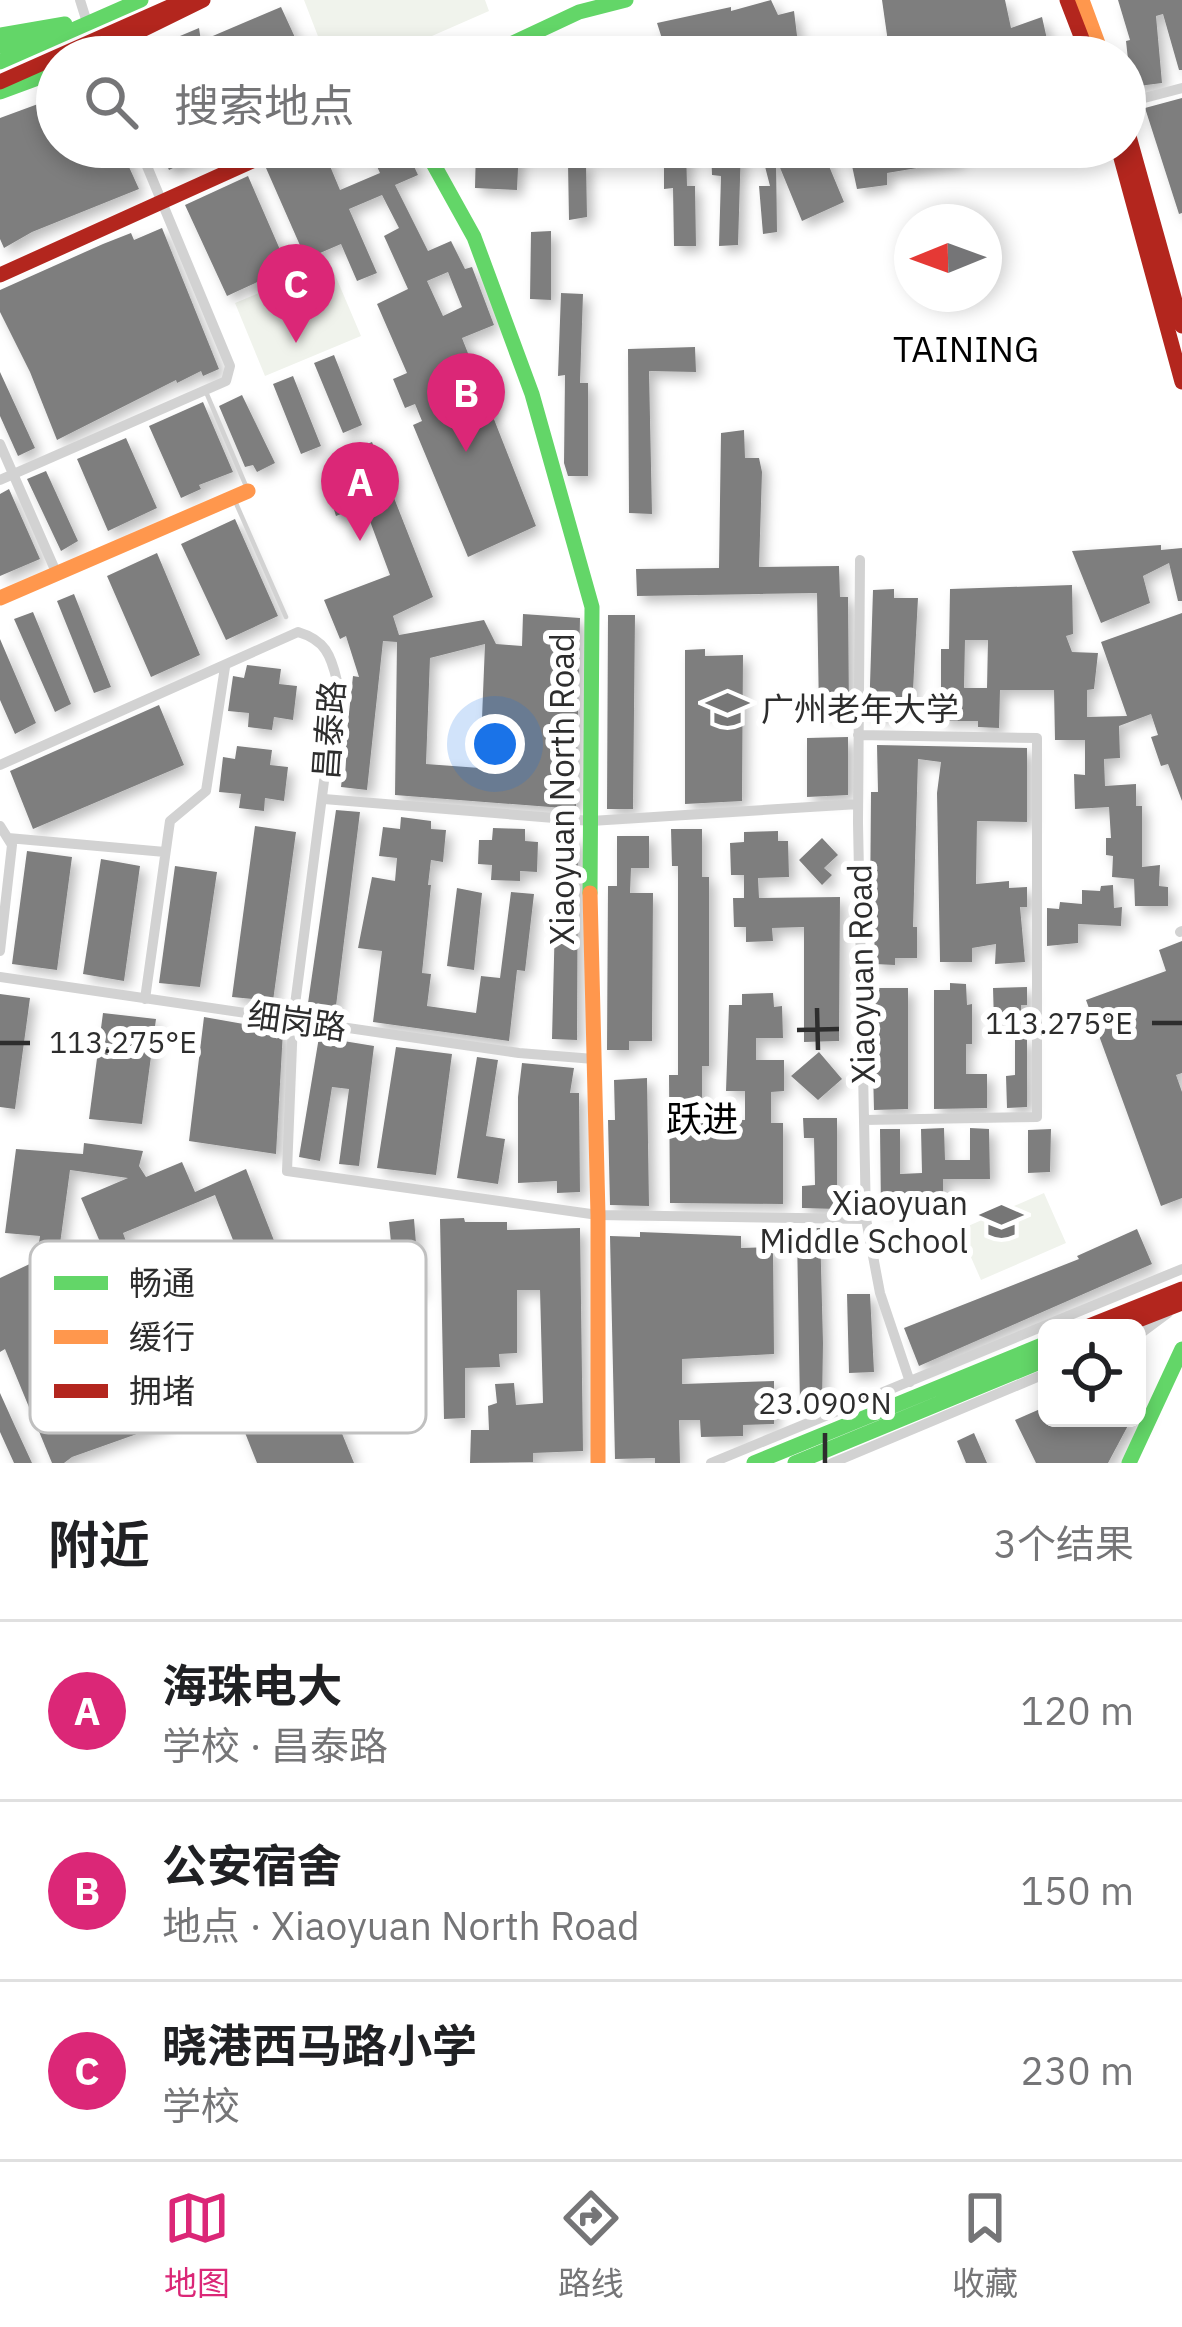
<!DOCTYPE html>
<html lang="zh">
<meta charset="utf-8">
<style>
:root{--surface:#fff;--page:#f6f6f6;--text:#202124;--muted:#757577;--line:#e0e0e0;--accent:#db2777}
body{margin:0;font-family:"IBM Plex Sans","Noto Sans SC",sans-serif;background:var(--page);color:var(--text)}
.controls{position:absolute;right:36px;bottom:36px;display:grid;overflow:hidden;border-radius:18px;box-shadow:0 6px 18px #0003}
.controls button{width:108px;height:108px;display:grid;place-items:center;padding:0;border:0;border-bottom:3px solid var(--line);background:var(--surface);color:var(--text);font:60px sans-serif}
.compass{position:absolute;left:894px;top:204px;width:108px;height:108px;border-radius:50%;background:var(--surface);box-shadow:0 6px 18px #0003;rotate:269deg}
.you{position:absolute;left:495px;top:744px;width:42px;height:42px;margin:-30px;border:9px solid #fff;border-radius:50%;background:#1a73e8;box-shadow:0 0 0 18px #1a73e833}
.badge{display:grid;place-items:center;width:78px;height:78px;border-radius:50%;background:var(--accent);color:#fff;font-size:39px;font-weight:700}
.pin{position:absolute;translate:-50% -99px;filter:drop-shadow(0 3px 6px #0008)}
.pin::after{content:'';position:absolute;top:63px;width:42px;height:36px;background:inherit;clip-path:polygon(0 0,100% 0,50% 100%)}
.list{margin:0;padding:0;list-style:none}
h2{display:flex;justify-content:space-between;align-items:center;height:156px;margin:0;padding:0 48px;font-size:51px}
h2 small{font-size:39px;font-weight:400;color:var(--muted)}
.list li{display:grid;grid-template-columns:78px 1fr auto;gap:36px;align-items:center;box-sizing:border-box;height:180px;padding:0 48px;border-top:3px solid var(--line)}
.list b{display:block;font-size:45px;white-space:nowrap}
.list p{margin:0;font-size:39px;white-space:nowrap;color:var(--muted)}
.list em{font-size:39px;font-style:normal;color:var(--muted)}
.icon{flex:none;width:66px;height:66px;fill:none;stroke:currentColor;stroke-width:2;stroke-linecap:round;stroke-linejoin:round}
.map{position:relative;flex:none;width:1182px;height:1463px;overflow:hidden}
.search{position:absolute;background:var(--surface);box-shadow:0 6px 18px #0003;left:36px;right:36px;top:36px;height:132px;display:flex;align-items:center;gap:30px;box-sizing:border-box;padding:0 42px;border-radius:66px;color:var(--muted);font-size:45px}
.sheet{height:696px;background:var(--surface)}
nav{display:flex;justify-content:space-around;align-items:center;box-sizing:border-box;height:168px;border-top:3px solid var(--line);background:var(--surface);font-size:33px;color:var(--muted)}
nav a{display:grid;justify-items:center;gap:6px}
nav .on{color:var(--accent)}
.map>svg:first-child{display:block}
.green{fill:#f0f3ec}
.building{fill:#7e7e7e;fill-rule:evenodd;filter:url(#shadow)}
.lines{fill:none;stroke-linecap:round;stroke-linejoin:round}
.lane{stroke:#d2d2d2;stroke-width:4.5}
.street{stroke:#d2d2d2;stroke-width:10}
.fast{stroke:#63d668;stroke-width:15}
.slow{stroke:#ff974d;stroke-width:15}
.jam{stroke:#b3261e;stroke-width:15}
.ticks{fill:none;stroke:#2d2d2d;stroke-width:4.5}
.labels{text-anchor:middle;stroke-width:12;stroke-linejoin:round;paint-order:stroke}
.poi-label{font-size:33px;fill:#2d2d2d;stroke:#fff;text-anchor:start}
.street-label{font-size:33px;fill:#2d2d2d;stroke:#fff}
.neighbourhood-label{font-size:36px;fill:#000;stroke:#fff}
.key{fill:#fff;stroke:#c0c0c0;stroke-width:3}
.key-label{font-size:33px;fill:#2d2d2d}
.ticks-label{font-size:30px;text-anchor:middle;fill:#2d2d2d;stroke:#fff;stroke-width:12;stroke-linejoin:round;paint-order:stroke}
</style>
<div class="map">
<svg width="1182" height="1463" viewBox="0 0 1182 1463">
<defs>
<filter id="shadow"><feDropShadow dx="6" dy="6" stdDeviation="6" flood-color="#0004"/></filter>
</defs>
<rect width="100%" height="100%" fill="#fff"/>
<path class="green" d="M304,0H485L489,11L384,57H326Z
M330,263L361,336L265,376L235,303Z
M1044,1193L1066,1243L981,1280L959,1230Z"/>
<path class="building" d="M771,0L778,15L794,11L799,52H785V57H757L756,52L731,57H679L678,44L664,45L657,23L731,7V11Z
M882,0H1005L1011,28L1042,17L1051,57H988L984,41L946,48V52L904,57L901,38L888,42Z
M1118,0H1182V70H1179L1163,14L1156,16L1162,83L1131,87L1126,41L1130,40Z
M281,7L304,57H274L271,49L253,57H130L199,28L201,41Z
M57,97V147H120L139,189L32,232L4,248L0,239V118Z
M1182,98V213L1179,214L1145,108Z
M159,147H216L169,170Z
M317,147H322L340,190L380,173L368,147H405L418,175L395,185L428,251L451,241L465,269L472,267L494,325L462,338L536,526L468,557L413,425L422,421L415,404L405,408L393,379L407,373L377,304L408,289L384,236L399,228L382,195L349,209L377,273L357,281L341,244L306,259L266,168ZM448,272L462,307L443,316L427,281Z
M476,147H519L517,190L475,188Z
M664,147H686L687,186H695L696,246H674L673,188L664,189Z
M711,147H741L738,245L719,246L721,176L712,175Z
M760,147H821L844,202L802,221L776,158L777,232L763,234L759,186H770Z
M848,147H957L959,161L887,173V185L857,189Z
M586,162L587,217L569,220L568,163Z
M248,176L288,268L227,296L185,205Z
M162,228L219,369L203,376L201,371L177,383L176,380L57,440L30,372L0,312V290L103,244L131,233L134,240Z
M551,231V300L530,299L531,232Z
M561,293L583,294L580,383H588V476H568L564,463L565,375L558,376Z
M695,347L696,372L649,371L652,514L629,513L628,349Z
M334,355L362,425L343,433L314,363Z
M0,372L35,448L18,456L0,416Z
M293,376L321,446L301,454L273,384Z
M242,395L275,463L257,472L253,465L245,467L219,406Z
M203,402L233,472L199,485L201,489L181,498L149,426Z
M744,430L745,458H759L762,472L759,567L839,566L840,597H848L849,712H819L817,593L637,596L636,569L719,568L721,433Z
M126,438L157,508L108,531L77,459Z
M372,442L433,597L393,616L399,635L484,620L496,644L522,646L523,614L580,618L576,809L395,795L397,642L383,641L367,790L341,787L353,676L359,677L346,636L340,639L324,600L390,575L364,505L336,516L323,475L349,466L344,454ZM485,644L480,768L426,764L430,658Z
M46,471L78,541L61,551L27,479Z
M9,489L40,559L0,576V494Z
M235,519L278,616L226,640L181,544Z
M1161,545V550L1182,548V601H1178L1169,563L1143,576L1150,603L1101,623L1072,551Z
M157,553L200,655L151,677L107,576Z
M1072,585L1073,634L1066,636L1072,652L1098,653L1094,689L1087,690V717L1127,716L1101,642L1182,613V801L1168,764L1161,766L1151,737L1158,735L1151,714L1119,726L1120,758L1104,759L1105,786L1136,784V806H1142V867L1160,865L1159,886L1168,887V906H1135L1134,879L1112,877L1113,856L1106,855V838H1111L1109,807L1075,809L1074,774L1085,775V740H1055L1054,690H1000L999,728L978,727V721H941V649H949L950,589ZM965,640H988L987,688H964Z
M894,589V598H918L912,708L892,710V717L869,716L873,590Z
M74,594L111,687L94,693L57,601Z
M33,612L71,704L55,712L14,619Z
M608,615H635L633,809H607Z
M0,639L36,723L15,734L0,700Z
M705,649V656L743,655L742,801L685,804V650Z
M247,665L281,669L279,684L297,686L293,720L274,717L272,730L248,727L249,713L228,711L233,676L244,678Z
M159,705L184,765L33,829L10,771Z
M848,737V795L807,797V738Z
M877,745L1027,748V822L977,821L976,884L1009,881V888L1027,887V907H1020L1025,962L995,964L996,944L972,948V962H940L937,793L941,762L918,759L913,927H917V958H895V965L874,964L875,914H870L871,792H878Z
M237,746L272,750L270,765L288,767L284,801L265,798L264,811L239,808L241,794L219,792L223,757L235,759Z
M336,810L360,812L335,1014L307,1010Z
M401,817L431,821V829L446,830L443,862L431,860L428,885H431L422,973L431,974L427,1006L476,1013L481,976L500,978L511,892L534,894L525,971L517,970L509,1041L373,1022L382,951L358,948L372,877L395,881L397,858L379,856L383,827L400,829Z
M255,826L296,832L273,1001L232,997Z
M493,828L525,829V841L538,842L537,872L520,871V881L491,880L492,865L478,864L479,840H492Z
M671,829H702V877H709V1066H702V1119L745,1120V1091H726L729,1005H742V994L773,993L774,1007L782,1006L783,1038H756V1060H784V1091L771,1092V1123H783V1204L670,1203L669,1075H678V866H672Z
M778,831V841H788L789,877L758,878L759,898L840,897L839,1041L804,1042V927L772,928L773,941L746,942V927H734L733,898H744V875H731L730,843L744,842V832Z
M617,836H649V868H631L630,893H653L652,1041H629V1050H607L608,886H617Z
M578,838L577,1040L552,1039L557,839Z
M822,838L838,855L824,868L832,875L822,885L799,860Z
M27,851L72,857L57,970L12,964Z
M101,859L140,866L124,981L83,974Z
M175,866L217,872L200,987L159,983Z
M1113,885L1114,908L1122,907L1121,926L1078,924V943L1047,946V908L1059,909L1060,902L1082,904V890L1100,891L1101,886Z
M457,888L482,893L474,970L447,966Z
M1182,941V1073L1176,1075L1182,1092V1198L1161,1206L1086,1000L1166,971L1159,950Z
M950,983L966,984L967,1005L972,1004V1044H966V1074H987V1108L934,1109V990H950Z
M1027,987V1005H1021V1021L994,1022L993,988Z
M871,988H908V1109L874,1110Z
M0,994L30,998L15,1109L0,1107Z
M103,1013L156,1019L142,1124L89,1119Z
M204,1017L283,1031L276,1154L189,1141Z
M319,1037L374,1046L359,1166L339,1164L349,1089L332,1087L320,1161L299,1157Z
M1015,1038H1027V1107L1007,1108L1006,1076L1015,1075Z
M396,1047L452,1054L436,1175L377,1168Z
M819,1052L842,1079L818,1100L791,1076Z
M477,1057L498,1060L486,1136L505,1139L498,1184L457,1178Z
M522,1063L574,1068L570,1093H579L580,1192L557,1193V1181L518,1183V1097Z
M647,1078L649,1206L610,1205L608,1120H615L614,1080Z
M803,1118H837V1209L802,1208V1186L815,1185L814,1138H804Z
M944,1128L945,1160H970V1128L989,1129L990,1179H943V1197L900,1198V1209L881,1210L880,1129H900V1174L922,1173L921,1129Z
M1051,1129L1050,1172L1028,1173V1130Z
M84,1143L143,1151L139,1166L146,1177L182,1162L195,1192L246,1169L284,1266L264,1274L296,1344L304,1340L354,1463H257L234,1405L224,1409L179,1301L239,1277L229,1248L235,1245L215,1195L123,1233L151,1311L128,1321L122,1307L90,1319L113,1381L145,1368L168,1423L72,1457L64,1463H52L5,1349L0,1352V1278L36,1261L40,1236L5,1233L16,1149L83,1154ZM70,1170L128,1178L81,1198L107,1258L71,1275L66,1262L57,1266Z
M464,1218L465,1222H507V1230L580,1228L583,1451L533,1453V1462L470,1463L471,1430H489L488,1406L497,1403L495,1384L514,1383L516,1405L543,1403L540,1290H517V1353L499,1354L500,1367L465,1368V1418L444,1419L440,1219Z
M414,1219L420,1292L396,1294L389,1222Z
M803,1228H820L823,1343L822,1405L800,1406L797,1235H803Z
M1137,1229L1152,1264L919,1366L904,1328L1079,1259L1077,1256Z
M640,1232L741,1236V1248L773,1247L774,1354L682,1359V1384L774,1381V1424L743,1425V1436L701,1437L700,1420H679L680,1463H655V1458L615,1459L610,1236L640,1237Z
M847,1294H870L874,1372L849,1373Z
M0,1393L14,1424L32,1463H14L0,1432Z
M1047,1406V1418H1132L1108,1463H1036L1015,1420Z
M974,1433L987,1463H966L957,1441Z"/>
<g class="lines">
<path class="lane" d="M206,392L246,486
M235,501L286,617"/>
<path class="street" d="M80,0L85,16
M1125,103L1182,88
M0,444L56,572
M0,480L226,381L230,366L139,147
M860,560L858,823L866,1219L880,1293L910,1382
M858,735L1037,738V1117L864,1120
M0,765L298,632C325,640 331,655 337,681L293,1020L287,1171L598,1215L866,1219
M324,799L591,821L858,804
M0,826L12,845L0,951
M8,838L165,852
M1180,932L1182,931
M0,977L519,1053L594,1059
M145,999L170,821L206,791L225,667
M1137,1336L1168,1313
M711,1463L1182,1269
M832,1463L1047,1373"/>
<path class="fast" d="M0,35L65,24
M0,46L49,29
M483,57L579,12L626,0
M0,62L141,0
M0,92L57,71
M424,147L474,237L532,394L592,607L590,893
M754,1463L1047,1343
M795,1463L1047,1359
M1129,1463L1182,1349"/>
<path class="slow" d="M1082,0L1103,57
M0,598L248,491
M590,893L598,1215V1463"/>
<path class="jam" d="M1067,0L1089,57
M87,57L203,0
M0,82L185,0
M1125,122L1182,326
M1118,147L1182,382
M0,275L283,147
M1084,1328L1182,1289
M1118,1328L1182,1303"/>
</g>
<path class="ticks" d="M817,1008L818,1050M1152,1023H1182M797,1030L839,1029M0,1043H30M825,1433V1463"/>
<defs>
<symbol id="school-bare" viewBox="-9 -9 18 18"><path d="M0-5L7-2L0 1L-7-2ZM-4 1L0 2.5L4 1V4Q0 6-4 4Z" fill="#767676" stroke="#fff" stroke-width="2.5" paint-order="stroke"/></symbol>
</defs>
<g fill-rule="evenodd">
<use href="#school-bare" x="698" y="680" width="59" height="59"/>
<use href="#school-bare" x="972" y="1192" width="59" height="59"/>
</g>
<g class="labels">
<g class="poi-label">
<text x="761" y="721">广州老年大学</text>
<text x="968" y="1215" text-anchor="end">Xiaoyuan<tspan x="968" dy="38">Middle School</tspan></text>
</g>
<g class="street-label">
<text transform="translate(329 730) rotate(-86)" y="12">昌泰路</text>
<text transform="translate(562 789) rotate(-90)" y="12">Xiaoyuan North Road</text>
<text transform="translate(861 974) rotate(-91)" y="12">Xiaoyuan Road</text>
<text transform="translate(297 1021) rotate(8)" y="12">细岗路</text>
</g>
<g class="neighbourhood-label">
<text x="966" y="362">TAINING</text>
<text x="702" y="1132">跃进</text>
</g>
</g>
<rect x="30" y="1241" width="396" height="192" rx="18" class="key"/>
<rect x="54" y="1276" width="54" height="14" fill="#63d668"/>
<rect x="54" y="1330" width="54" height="14" fill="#ff974d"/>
<rect x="54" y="1384" width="54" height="14" fill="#b3261e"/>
<g class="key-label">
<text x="129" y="1295">畅通</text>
<text x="129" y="1349">缓行</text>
<text x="129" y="1403">拥堵</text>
</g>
<g class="ticks-label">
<text x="1059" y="1034">113.275°E</text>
<text x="123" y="1053">113.275°E</text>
<text x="825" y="1414">23.090°N</text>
</g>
</svg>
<div class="controls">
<button><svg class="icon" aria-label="locate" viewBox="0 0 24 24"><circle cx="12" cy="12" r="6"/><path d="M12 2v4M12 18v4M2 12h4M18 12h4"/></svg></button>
</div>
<svg class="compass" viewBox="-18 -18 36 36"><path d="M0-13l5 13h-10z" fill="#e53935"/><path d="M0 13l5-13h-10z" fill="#757577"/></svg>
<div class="you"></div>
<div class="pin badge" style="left:360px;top:541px">A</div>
<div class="pin badge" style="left:466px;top:452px">B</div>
<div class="pin badge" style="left:296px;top:343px">C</div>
<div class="search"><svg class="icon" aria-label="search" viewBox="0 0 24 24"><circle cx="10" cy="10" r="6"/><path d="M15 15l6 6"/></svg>搜索地点</div>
</div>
<section class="sheet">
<h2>附近<small>3个结果</small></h2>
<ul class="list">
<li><span class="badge">A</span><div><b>海珠电大</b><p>学校 · 昌泰路</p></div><em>120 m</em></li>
<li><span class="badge">B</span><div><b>公安宿舍</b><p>地点 · Xiaoyuan North Road</p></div><em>150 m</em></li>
<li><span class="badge">C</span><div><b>晓港西马路小学</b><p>学校</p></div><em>230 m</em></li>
</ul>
</section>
<nav>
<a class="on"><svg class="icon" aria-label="map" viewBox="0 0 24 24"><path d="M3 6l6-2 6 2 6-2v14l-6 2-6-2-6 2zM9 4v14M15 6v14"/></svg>地图</a>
<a><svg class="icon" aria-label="directions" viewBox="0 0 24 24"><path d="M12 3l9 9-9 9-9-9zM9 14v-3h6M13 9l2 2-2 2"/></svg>路线</a>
<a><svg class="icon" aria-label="saved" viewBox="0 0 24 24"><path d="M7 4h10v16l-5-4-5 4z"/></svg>收藏</a>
</nav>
